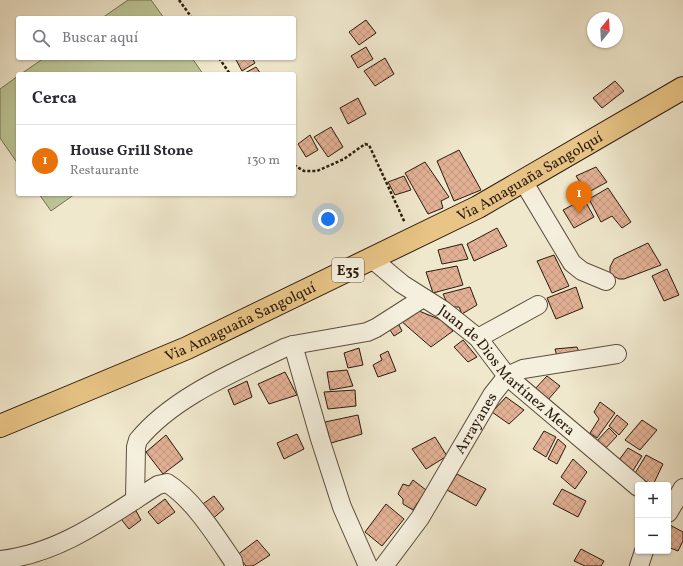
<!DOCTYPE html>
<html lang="es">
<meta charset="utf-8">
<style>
:root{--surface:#fff;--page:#f7f7f7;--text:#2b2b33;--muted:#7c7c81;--line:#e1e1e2;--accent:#8f2418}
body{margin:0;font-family:Vollkorn,serif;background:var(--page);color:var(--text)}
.controls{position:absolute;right:12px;bottom:12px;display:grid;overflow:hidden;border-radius:4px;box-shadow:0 1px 3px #0004}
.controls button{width:36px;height:36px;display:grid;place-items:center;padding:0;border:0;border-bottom:1px solid var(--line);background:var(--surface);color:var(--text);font:20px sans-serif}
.compass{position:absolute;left:587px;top:12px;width:36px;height:36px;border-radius:50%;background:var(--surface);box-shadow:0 1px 3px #0004;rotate:18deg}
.you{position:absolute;left:328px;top:219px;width:14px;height:14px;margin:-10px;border:3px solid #fff;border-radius:50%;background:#1a73e8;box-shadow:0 0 0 6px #1a73e833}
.badge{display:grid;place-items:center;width:26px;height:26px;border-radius:50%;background:var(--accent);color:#fff;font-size:13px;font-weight:700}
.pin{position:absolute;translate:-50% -33px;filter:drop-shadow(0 1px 2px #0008)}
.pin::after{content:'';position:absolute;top:21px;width:14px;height:12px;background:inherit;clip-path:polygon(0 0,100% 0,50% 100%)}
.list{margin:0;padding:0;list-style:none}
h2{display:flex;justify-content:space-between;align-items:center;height:52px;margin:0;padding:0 16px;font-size:17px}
h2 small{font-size:13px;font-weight:400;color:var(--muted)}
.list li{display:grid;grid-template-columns:26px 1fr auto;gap:12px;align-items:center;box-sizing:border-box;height:72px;padding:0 16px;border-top:1px solid var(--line)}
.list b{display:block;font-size:15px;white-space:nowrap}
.list p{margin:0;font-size:13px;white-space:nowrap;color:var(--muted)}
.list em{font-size:13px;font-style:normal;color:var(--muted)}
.icon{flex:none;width:22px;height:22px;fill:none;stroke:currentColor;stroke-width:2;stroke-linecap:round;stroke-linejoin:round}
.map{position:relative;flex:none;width:683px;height:566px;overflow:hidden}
.search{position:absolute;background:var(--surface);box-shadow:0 1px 3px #0004;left:16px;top:16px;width:280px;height:44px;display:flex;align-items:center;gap:10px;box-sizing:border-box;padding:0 14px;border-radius:4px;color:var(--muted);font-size:15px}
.panel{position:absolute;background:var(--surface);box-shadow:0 1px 3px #0004;left:16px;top:72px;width:280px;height:124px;border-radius:4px}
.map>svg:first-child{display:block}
.green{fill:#bcc597;stroke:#737052}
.building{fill:url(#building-cross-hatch);stroke:#2a1a0d}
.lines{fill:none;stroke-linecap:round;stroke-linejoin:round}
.minor-casing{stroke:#5c4e3d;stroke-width:20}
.highway-casing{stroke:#2a1a0d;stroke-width:24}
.path{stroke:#2a1a0d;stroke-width:2.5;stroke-dasharray:3 2;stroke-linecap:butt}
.minor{stroke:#f5f0de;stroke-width:18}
.highway{stroke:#e8c486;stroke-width:22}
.labels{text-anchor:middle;stroke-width:3.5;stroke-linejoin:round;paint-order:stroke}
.shield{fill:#f5f0de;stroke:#675a4c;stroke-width:1}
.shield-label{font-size:14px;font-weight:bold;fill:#2a1a0d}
.street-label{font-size:15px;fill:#2a1a0d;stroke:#f5f0de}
</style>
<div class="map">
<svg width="683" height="566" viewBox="0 0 683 566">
<defs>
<pattern id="building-cross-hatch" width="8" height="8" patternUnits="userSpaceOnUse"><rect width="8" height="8" fill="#e2b094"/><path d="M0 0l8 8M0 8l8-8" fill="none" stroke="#c2977e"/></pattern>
</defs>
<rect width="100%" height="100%" fill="#f0e8cd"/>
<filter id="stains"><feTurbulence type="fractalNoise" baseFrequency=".005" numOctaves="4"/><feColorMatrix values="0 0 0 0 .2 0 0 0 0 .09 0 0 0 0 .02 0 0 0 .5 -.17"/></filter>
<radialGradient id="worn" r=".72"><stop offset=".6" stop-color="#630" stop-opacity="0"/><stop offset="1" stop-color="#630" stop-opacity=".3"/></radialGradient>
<path class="green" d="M128,0H151L164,18H102Z
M44,58H192L203,74H21Z
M18,76V164L0,138V89Z
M39,194H75L51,211Z"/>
<path class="building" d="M366,20L376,33L359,45L349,32Z
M366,47L373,59L358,68L351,56Z
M235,58H252L255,63L242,71Z
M385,58L394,74L375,86L364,71Z
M256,67L261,74H245V73Z
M615,81L624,91L602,108L593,98Z
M358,98L366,114L348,124L340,108Z
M331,127L343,147L328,157L314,137Z
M310,135L318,150L306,157L298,144Z
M459,150L481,190L454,201L437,161Z
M425,162L449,197L441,201L443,208L428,214L405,173Z
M596,167L607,182L587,193L576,176Z
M404,176L411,190L395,195L388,182Z
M608,188L631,222L622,228L612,216L601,222L589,199Z
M584,199L594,217L574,228L563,210Z
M497,228L507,246L474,261L467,244Z
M648,243L661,265L624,279H619L610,274V267L614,259Z
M462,244L468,259L442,264L438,250Z
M554,255L569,286L552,293L537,261Z
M457,266L463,285L433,293L426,272Z
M667,269L679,295L664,301L652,276Z
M470,287L477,305L462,314L459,307H449L443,294Z
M576,287L583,308L556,319L547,298Z
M419,311L441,320L453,331L431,347L401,321Z
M398,323L402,331L394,336L390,330Z
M463,340L477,357L468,362L454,347Z
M577,347L581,357L558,360L555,349Z
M359,348L363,365L348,368L344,353Z
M388,351L396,371L378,377L373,365L382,360L380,355Z
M347,370L353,386L330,390L327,372Z
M285,372L297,395L269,404L258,384Z
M547,376L560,386L547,401L534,390Z
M247,381L252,397L234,405L228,390Z
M355,390L356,406L328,409L324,392Z
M506,397L524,410L509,424L492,412Z
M600,402L615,413L597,438L590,433L599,419L594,412Z
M358,415L362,434L331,443L325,422Z
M617,415L628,424L619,435L609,426Z
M642,420L657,430L640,450L625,440Z
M609,428L617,436L602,452L594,444Z
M544,431L556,437L546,457L533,449Z
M297,434L304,449L284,459L277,443Z
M166,435L183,459L163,474L146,452Z
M435,437L447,456L426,469L412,449Z
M558,439L566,446L557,464L548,459Z
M628,448L642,456L631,474L616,464Z
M646,455L663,464L653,485L634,475Z
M573,459L587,472L575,489L561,477Z
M457,474L486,489L476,506L447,490Z
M413,480L426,490L413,510L403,504V499L398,494L403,484L409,486Z
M562,489L586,501L578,517L553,504Z
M214,496L224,509L210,521L200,506Z
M165,499L175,512L158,524L148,512Z
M386,504L404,519L382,546L365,532Z
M135,509L141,520L129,529L121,519Z
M668,524L683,532V541L678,551L668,547Z
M257,540L270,555L253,566H246L237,555Z
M581,549L604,561L601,566H585L574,561Z"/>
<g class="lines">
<defs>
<g id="minor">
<path d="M523,181L572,263L582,271L606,281"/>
<path id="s1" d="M371,258L402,284L443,310L478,338L507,376L638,487"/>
<path d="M478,338L538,305"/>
<path d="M293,345L320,439L342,507L368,566"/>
<path d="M135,500L136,447L138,440C173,397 235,372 284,348L293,345L367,332L376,328L423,298"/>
<path d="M668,513L683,488"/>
<path d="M0,560C60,554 109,516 158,485L167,483C193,499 216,536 233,561L234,566"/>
<path id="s2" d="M384,566L420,518L492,395L507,376L523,369L617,354"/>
<path d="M639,566L644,551"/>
</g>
<g id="highway">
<path id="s3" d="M0,426L187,348L478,207L683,88"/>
</g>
</defs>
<use href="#minor" class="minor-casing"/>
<use href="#highway" class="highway-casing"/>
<path class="path" d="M179,0L192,18
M219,58L230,74
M294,165L304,171H317L344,159L365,144L369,145L405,223"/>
<use href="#minor" class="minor"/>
<use href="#highway" class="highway"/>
</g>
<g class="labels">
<rect class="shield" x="332" y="258" width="32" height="24" rx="3"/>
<g class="shield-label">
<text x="348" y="275">E35</text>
</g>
<g class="street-label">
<text dy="5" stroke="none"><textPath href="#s3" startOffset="586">Via Amaguaña Sangolquí</textPath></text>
<text dy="5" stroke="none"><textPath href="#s3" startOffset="262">Via Amaguaña Sangolquí</textPath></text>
<text dy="5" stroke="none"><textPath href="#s1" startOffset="177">Juan de Dios Martínez Mera</textPath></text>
<text dy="5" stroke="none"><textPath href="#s2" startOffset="170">Arrayanes</textPath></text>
</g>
</g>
<rect width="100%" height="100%" filter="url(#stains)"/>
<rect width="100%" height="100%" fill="url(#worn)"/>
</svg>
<div class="controls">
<button>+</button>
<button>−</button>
</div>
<svg class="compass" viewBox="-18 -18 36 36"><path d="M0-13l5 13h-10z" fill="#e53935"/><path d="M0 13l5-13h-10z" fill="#7c7c81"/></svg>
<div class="you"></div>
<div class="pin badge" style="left:579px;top:214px;background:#e8710a">1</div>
<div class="search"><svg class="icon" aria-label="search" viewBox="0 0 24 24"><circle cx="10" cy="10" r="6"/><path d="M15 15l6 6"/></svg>Buscar aquí</div>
<section class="panel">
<h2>Cerca<small></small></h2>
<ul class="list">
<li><span class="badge" style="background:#e8710a">1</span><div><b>House Grill Stone</b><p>Restaurante</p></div><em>130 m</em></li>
</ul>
</section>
</div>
